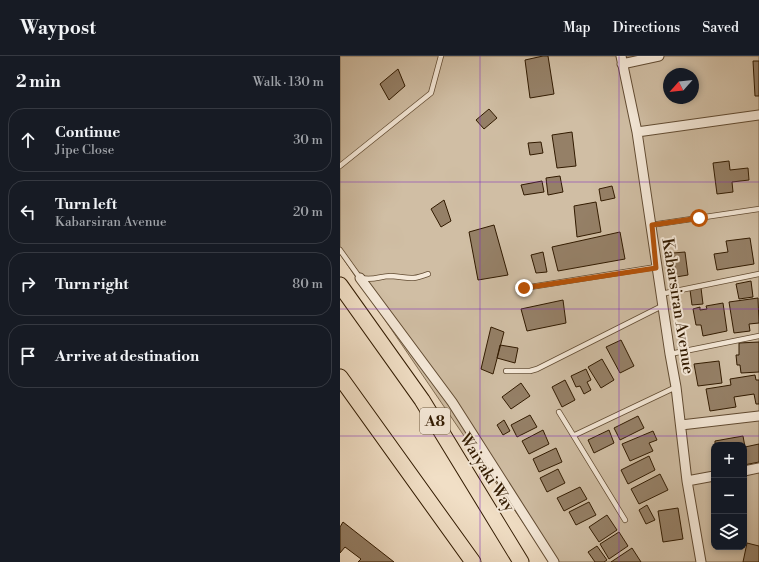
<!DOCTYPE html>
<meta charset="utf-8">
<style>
:root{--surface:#171b24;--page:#242831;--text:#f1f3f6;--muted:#9ea1a6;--line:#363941}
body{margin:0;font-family:"Libre Bodoni",serif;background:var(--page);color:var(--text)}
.controls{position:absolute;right:12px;bottom:12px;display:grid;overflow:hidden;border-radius:8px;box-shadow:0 2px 6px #0003}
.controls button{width:36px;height:36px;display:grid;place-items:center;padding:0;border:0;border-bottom:1px solid var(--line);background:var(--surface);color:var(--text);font:20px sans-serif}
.compass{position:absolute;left:323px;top:12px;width:36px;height:36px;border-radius:50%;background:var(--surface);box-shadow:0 2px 6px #0003;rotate:243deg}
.stop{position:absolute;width:12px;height:12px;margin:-9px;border:3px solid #b45309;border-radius:50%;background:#fff}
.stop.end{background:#b45309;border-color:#fff;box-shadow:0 1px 4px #0008}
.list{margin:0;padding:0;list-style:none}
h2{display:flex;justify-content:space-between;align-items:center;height:52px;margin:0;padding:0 16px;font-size:17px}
h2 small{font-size:13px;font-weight:400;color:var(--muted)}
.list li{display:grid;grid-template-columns:26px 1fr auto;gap:12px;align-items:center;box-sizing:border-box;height:64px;margin:0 8px 8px;padding:0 8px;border:1px solid var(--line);border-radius:16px}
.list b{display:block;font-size:15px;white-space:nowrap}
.list p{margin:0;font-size:13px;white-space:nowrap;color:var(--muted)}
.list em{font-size:13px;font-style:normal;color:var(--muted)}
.icon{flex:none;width:22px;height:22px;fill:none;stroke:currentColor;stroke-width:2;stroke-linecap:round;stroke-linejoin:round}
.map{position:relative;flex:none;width:419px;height:506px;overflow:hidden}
header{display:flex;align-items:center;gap:24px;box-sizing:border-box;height:56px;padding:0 20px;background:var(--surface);border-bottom:1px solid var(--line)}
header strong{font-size:19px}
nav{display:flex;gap:22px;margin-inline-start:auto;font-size:14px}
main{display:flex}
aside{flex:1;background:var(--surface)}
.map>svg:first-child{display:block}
.green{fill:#d0bea4;stroke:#806c52;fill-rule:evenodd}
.building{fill:#958067;stroke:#311a00}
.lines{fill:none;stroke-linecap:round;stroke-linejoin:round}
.service-casing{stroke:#614b32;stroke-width:6}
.minor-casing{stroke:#614b32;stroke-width:11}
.trunk-casing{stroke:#311a00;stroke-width:17}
.service{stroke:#f6eada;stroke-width:4.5}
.minor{stroke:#f6eada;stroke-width:9}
.trunk{stroke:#f1dfc6;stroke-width:15}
.route{stroke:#b45309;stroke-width:5}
.grid{fill:none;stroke:#7b2cbf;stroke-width:1;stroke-opacity:0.55}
.labels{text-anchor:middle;stroke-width:4;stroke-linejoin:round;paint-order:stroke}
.shield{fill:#f6eada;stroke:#6c5841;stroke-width:1}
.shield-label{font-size:15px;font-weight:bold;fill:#311a00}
.street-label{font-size:16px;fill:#311a00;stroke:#f6eada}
</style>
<header>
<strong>Waypost</strong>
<nav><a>Map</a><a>Directions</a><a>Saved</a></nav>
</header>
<main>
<aside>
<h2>2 min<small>Walk · 130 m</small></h2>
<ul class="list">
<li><svg class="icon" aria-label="ahead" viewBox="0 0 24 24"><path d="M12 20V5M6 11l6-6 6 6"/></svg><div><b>Continue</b><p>Jipe Close</p></div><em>30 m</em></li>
<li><svg class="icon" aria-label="left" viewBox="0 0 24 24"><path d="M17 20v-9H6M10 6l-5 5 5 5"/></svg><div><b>Turn left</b><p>Kabarsiran Avenue</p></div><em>20 m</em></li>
<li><svg class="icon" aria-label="right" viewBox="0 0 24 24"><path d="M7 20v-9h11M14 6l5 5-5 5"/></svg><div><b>Turn right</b></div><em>80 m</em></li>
<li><svg class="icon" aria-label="arrive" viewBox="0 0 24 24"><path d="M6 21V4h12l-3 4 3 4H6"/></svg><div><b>Arrive at destination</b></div></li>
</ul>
</aside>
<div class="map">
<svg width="419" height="506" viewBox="0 0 419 506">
<rect width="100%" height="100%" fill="#f1dfc6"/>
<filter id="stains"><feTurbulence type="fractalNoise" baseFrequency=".005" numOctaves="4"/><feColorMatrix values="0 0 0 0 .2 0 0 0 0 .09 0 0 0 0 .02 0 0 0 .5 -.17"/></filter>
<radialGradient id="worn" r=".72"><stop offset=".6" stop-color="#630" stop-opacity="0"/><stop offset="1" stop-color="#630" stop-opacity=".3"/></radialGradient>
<path class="green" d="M0,0H419V506H210L0,198ZM329,18H353V42H329ZM374,389H404V491H374Z"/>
<path class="building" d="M203,0H208L214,38L190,42L185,4Z
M413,5H419V40H415Z
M58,13L65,30L49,44L40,28Z
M149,53L157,62L144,73L136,64Z
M232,76L236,110L217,112L212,79Z
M201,86L203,97L190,99L188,87Z
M389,105L390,114L408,112L409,124L392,126L393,136L377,138L373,107Z
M220,120L223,136L208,139L206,122Z
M202,125L204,136L184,139L181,129Z
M272,130L275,142L261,145L259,133Z
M104,144L111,165L101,171L91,153Z
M256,146L261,176L237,181L234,150Z
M154,169L168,219L138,224L129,176Z
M280,176L285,203L218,215L212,191Z
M410,182L414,208L377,214L374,198L388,196L386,185Z
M203,196L207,216L196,217L191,199Z
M345,196L348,219L336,221L333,197Z
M411,225L413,241L399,243L396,228Z
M361,232L363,248L352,249L350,234Z
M418,242L419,267L409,268L410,275L394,277L389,246Z
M223,244L226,267L187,275L181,253Z
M383,247L387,275L363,280L361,269H356L353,253L360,251V254L367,253L366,250Z
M151,271L164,276L153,318L141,313Z
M281,284L294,310L280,317L266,291Z
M419,286V316L401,317L400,309H397L396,299H399V287Z
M160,289L178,292L175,307L157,302Z
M262,303L274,324L261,332L248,311Z
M379,305L382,327L358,330L354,308Z
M246,313L251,324L247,326L251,334L244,338L240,330L236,331L231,320Z
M415,319L416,324H419V348H416L414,338L394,341L396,351L370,355L366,333L391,329L390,323Z
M225,324L235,344L222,351L212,331Z
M181,327L190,340L171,353L162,341Z
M190,359L197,371L177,381L171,369Z
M298,360L304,372L280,384L274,372Z
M164,364L170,375L163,379L157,369Z
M203,374L209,388L189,398L182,385Z
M269,374L274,387L254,397L248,384Z
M313,375L317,384L309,387L313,395L290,405L282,388Z
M403,380L405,391L419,388V406L404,409V389H375V385Z
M216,392L222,406L199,416L193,403Z
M309,400L315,414L288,428L281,414Z
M218,413L225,427L207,436L200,422Z
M320,418L328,434L299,448L291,433Z
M240,431L247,443L224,455L217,442Z
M249,446L256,459L236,469L229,456Z
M307,449L315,464L306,468L299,454Z
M338,452L343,483L323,486L318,455Z
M267,459L277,474L259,486L249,471Z
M3,466L54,506H18L21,503L5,491L0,497V471Z
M279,476L288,490L269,503L260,488Z
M407,487L419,490V506H403Z
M257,490L267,504L264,506H255L248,496Z
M292,492L301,506H271Z"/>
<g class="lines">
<defs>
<path id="service" d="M0,110L91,37L101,0
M311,169L419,153
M0,194L20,222C35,225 39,220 51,220C68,221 70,225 88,218
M184,232L316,211
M321,238L419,218
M330,298L419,280
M166,315H190L197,313L322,250
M219,356L285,464
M235,379L336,331"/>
<path id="minor" d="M281,0L297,76L330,298L336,331L347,425L361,506
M282,8L319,0
M297,76L419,59
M20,222L112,346L214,506
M341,369L419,360
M404,415L419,412
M347,425L374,420"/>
<path id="trunk" d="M0,229L82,344L181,506
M0,321L133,506"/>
</defs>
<use href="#service" class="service-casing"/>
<use href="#minor" class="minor-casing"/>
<use href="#trunk" class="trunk-casing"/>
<use href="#service" class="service"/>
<use href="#minor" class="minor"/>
<use href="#trunk" class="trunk"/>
</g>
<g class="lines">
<path class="route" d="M184,232L316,212L312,169L359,162"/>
</g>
<path class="grid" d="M140,0V506M279,0V506M0,126H419M0,253H419M0,380H419"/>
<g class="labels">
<rect class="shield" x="80" y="352" width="30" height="26" rx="3"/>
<g class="shield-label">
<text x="95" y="370">A8</text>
</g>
<g class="street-label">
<text transform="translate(339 250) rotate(81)" y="6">Kabarsiran Avenue</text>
<text transform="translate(148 416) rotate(58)" y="6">Waiyaki Way</text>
</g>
</g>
<rect width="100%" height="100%" filter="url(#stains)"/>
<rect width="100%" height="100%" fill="url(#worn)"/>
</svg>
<div class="controls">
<button>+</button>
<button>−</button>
<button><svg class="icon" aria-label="layers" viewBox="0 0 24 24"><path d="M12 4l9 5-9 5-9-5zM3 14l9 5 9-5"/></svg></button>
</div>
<svg class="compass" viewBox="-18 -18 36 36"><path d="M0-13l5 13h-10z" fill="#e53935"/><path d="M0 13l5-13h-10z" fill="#9ea1a6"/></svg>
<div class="stop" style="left:359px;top:162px"></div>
<div class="stop end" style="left:184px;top:232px"></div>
</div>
</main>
